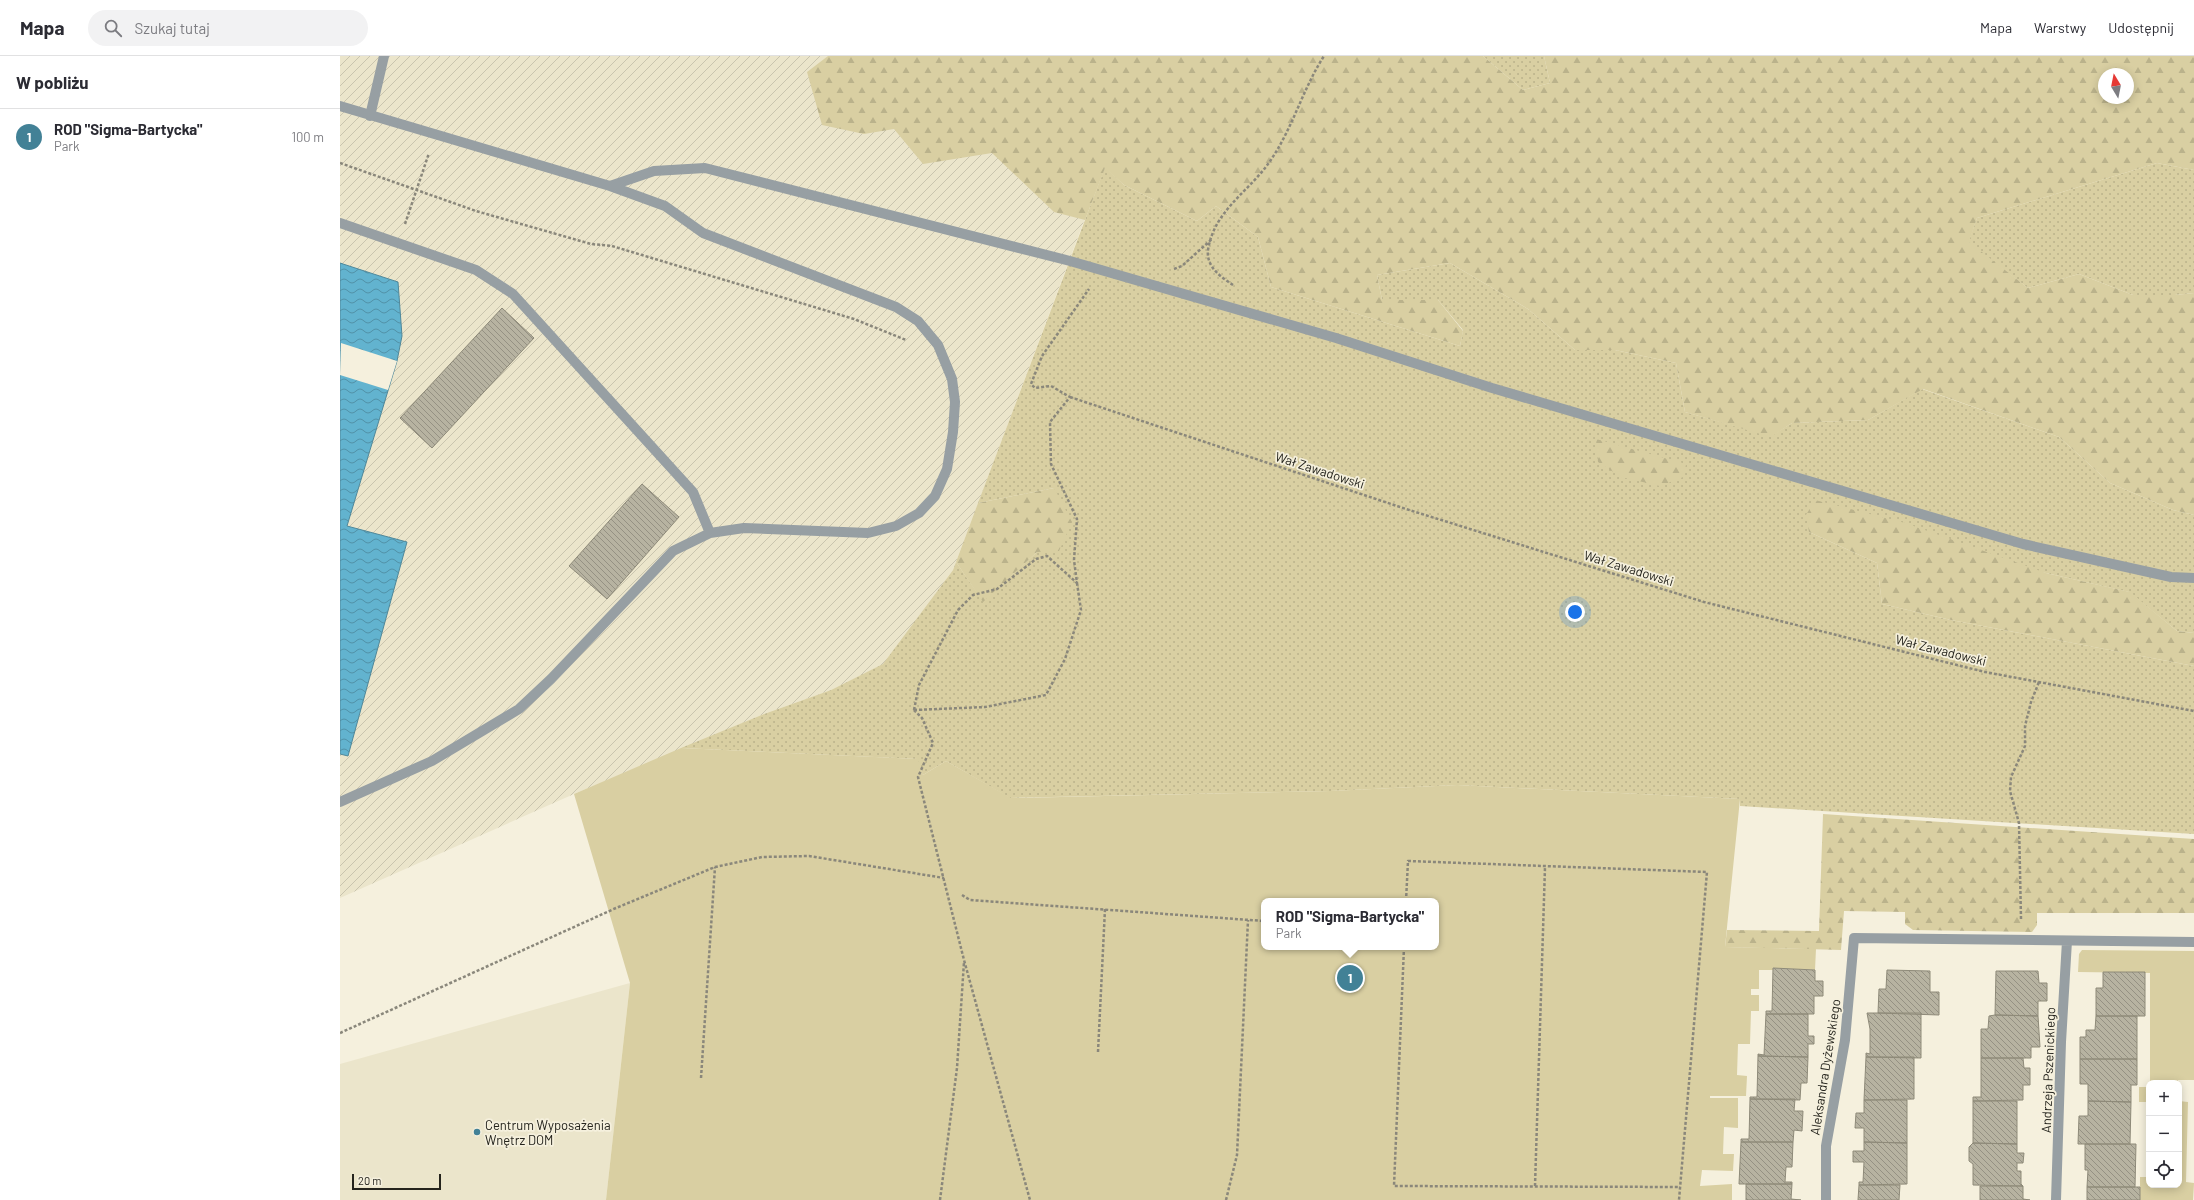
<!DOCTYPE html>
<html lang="pl">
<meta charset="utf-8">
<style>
:root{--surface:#fff;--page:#f2f2f3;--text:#2b2b33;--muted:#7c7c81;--line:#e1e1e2;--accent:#428196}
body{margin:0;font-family:Barlow,sans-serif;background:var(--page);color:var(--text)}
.controls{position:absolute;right:12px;bottom:12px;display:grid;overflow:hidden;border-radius:8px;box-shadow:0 2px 10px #0003}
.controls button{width:36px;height:36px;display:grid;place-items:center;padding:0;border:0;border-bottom:1px solid var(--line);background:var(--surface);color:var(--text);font:20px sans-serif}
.compass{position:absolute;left:1758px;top:12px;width:36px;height:36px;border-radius:50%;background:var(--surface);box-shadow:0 2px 10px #0003;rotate:350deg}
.scale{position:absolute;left:12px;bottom:10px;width:89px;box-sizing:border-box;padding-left:4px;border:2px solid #25241d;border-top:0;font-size:11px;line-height:14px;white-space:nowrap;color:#25241d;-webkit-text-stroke:3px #f5f0dd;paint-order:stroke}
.you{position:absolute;left:1235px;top:556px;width:14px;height:14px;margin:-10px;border:3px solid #fff;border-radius:50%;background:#1a73e8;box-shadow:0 0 0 6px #1a73e833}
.badge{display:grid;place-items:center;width:26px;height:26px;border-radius:50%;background:var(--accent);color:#fff;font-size:13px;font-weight:700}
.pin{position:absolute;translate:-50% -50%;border:2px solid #fff;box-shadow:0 1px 4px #0006}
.popup{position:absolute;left:921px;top:842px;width:178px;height:52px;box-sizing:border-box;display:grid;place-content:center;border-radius:8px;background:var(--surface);filter:drop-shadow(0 1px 3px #0005);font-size:13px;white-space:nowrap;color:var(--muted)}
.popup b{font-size:15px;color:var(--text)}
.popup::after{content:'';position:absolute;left:50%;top:100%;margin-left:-8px;border:8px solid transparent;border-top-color:var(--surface)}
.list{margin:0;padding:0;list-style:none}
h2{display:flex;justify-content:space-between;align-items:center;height:52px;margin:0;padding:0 16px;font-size:17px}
h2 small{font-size:13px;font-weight:400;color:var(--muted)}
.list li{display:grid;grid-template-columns:26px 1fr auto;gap:12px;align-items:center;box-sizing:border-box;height:56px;padding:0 16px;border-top:1px solid var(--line)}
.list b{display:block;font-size:15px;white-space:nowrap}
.list p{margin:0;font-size:13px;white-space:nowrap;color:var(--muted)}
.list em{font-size:13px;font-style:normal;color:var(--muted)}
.icon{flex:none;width:22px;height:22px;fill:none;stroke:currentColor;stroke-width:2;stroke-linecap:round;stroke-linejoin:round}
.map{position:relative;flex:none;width:1854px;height:1144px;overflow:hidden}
header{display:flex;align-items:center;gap:24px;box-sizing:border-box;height:56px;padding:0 20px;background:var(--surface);border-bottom:1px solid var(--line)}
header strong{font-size:19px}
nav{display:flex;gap:22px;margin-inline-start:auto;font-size:14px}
.search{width:280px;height:36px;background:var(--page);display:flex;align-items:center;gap:10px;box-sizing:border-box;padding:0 14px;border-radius:22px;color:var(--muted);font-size:15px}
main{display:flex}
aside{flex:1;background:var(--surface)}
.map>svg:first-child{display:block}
.built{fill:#ebe5cb}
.industrial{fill:url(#industrial-furrows)}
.grass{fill:url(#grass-dots)}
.forest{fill:url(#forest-firs);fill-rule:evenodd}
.green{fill:#d9cfa2;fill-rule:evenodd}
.water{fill:url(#water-waves);stroke:#50889a}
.pier{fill:#f5f0dd}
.building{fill:url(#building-back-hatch);stroke:#8e8a79}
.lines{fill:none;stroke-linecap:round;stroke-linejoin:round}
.path{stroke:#8a877b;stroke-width:2.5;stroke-dasharray:3 2;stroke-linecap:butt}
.minor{stroke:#979fa3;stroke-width:10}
.poi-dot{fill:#428196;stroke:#f5f0dd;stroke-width:1.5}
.labels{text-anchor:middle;stroke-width:3.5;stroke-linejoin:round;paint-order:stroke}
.street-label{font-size:13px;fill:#25241d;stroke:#f5f0dd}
.poi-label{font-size:13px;fill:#25241d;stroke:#f5f0dd;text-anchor:start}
</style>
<header>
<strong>Mapa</strong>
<div class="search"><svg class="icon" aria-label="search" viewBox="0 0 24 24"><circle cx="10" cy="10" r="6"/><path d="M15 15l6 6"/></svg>Szukaj tutaj</div>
<nav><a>Mapa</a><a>Warstwy</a><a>Udostępnij</a></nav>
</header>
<main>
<aside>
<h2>W pobliżu<small></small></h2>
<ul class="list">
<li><span class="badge">1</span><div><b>ROD &quot;Sigma-Bartycka&quot;</b><p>Park</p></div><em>100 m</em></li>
</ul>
</aside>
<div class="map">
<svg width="1854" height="1144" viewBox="0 0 1854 1144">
<defs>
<pattern id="industrial-furrows" width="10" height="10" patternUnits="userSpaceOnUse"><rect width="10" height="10" fill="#ebe5cb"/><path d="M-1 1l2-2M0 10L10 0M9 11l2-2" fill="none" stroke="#c9c4ae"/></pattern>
<pattern id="grass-dots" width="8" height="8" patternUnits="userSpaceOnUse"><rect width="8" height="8" fill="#d9cfa2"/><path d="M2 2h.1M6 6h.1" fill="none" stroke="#bab28b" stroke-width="1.8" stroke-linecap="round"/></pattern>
<pattern id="forest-firs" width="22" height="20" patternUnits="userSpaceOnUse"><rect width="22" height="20" fill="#d9cfa2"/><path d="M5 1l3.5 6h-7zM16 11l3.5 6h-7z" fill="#bab28b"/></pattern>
<pattern id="water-waves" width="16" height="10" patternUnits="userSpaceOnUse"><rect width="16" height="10" fill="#62b3cf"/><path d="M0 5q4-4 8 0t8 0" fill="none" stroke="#5191a7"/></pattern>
<pattern id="building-back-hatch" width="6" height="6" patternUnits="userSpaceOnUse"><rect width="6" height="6" fill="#b7b3a1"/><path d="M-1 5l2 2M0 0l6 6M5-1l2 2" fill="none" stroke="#959183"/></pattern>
</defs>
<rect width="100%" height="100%" fill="#f5f0dd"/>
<path class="built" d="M290,927L266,1144H0V1008Z"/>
<path class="industrial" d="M0,0H806L613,514L544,608L491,634L424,658L234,738L0,842Z"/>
<path class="grass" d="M1143,0H1204L1210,27L1183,34Z
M1817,107L1854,114V237L1835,239H1793L1739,218L1688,232L1628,187L1637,162Z
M765,111L784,129L857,165L876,150L918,181L931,231L1120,290L1123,274L1098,244H1042L1037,219L1110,207L1188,253L1235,294H1275L1336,307L1345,356L1431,380L1452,367L1528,364L1582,333L1719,381L1770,427L1833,454L1854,459V577L1837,575L1789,536L1706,517L1469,476L1537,507L1542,548L1611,564L1854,610V778L1400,750V743L1117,729L990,735L670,742L606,705L583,719L577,703L341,692L424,658L491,634L543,608L613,514L616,506L643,545L697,496L714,432L638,447Z"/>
<path class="forest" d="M488,0H1143L1183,34L1210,27L1204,0H1854V114L1817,107L1637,162L1629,186L1688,232L1739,218L1793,239H1835L1854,237V459L1833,454L1770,427L1719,381L1583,333L1528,364L1452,367L1431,381L1345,356L1336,307L1275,294H1235L1188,253L1110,207L1037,219L1042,244H1098L1123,275L1120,290L931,231L918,181L876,150L857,165L784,129L765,112L745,164L714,156L652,97L583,108L554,73L524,78L482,69L467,16ZM1764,18H1788V42H1764Z
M1256,383L1346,408L1343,421L1320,430L1281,421L1258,406Z
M714,432L732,466L719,495L697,496L643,546L616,506L638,447Z
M1475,444L1565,467L1706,517L1790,536L1837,575L1854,577V610L1611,564L1542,548L1537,507L1469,476L1466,459Z
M1483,758L1854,783V857H1697V869L1692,876L1573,874L1565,868V856L1504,855L1501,894L1385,891L1387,874L1479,875Z"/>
<path class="green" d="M341,692L578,703L583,719L606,705L671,742L990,735L1117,729L1400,743L1385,891L1476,893L1475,914L1434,912L1433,914H1419V933H1411V939H1419V955H1411L1410,988H1398L1397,1019L1407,1020L1406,1040H1370V1042H1398V1072L1384,1071L1383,1098H1394L1393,1115L1362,1114L1360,1130L1392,1128V1144H266L290,927L234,738ZM924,845H1096V891H924Z
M1742,894L1854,895V1024H1838V1027H1810V917L1738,916L1739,898Z
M1799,1031H1809V1089H1807L1806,1046H1799Z
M1839,1045L1848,1046L1846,1126L1854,1127L1853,1144H1800V1121H1809V1129H1839Z"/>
<path class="water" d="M0,207L58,226L62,280L57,305L7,470L67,486L8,700L0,698Z"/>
<path class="pier" d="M1,287L57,305L48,334L0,319Z"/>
<path class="building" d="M162,252L194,282L92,392L60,362Z
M302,428L339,461L267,543L229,510Z
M1433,912L1475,914V925H1483V940H1474V958H1426V955H1432Z
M1547,914L1590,915V936H1599V959L1538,957L1539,933H1546Z
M1656,915H1698L1699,927H1707V945H1698V960L1655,959Z
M1763,916H1805V960H1756V932H1763Z
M1527,957H1581V1002L1526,1001V997L1530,998V973Z
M1426,958H1468V980H1474V988H1468V1001L1418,1000V998L1424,999Z
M1655,959L1698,960L1700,991H1691V1002H1641V973H1648L1649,960Z
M1756,960H1797V1003H1740V981H1746V974H1755Z
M1418,1000L1468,1001L1467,1027H1461L1460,1044L1410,1043V1041H1417Z
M1526,1001H1574V1043L1524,1044Z
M1641,1002H1683L1684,1012H1690V1029H1683V1044L1633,1045V1041H1641Z
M1740,1003H1797V1029H1791V1046L1748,1045V1028H1740Z
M1410,1043H1455L1454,1055H1463L1462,1075L1454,1074L1453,1086H1401V1083H1409Z
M1524,1044H1567V1087L1524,1086V1072H1515L1516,1057H1524Z
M1633,1045H1677V1088L1633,1087Z
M1748,1045L1791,1046L1790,1088H1738L1739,1060H1748Z
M1401,1086H1453L1452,1111H1446L1445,1126H1452V1128H1399Z
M1524,1086L1567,1087V1128L1519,1129V1126H1523L1524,1106H1513V1095H1524Z
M1633,1087L1677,1088V1097H1684L1683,1107H1677V1115H1681V1128L1683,1130L1633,1129V1108L1629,1105V1091Z
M1745,1088H1796L1795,1131H1747L1748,1114H1745Z
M1406,1128H1452L1451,1143L1461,1144H1406Z
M1519,1129H1560L1559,1144H1518Z
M1640,1130H1683V1143L1690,1144H1640Z
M1747,1131H1800V1144H1747Z"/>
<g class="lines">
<path class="path" d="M0,107L136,155L251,188L272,190L514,263L566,284
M65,168L89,97
M834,213L842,210L872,183
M893,229C881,221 866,211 868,194C874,155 908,136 928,108C952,75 962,34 984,0
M730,341L1066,453L1364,546L1645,616L1854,655
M574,654L579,629L618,554L633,539L657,533L696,503L707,500L737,527L734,504L737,463L711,408L710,366L730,341L711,330L695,332L691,328L702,300L749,233
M574,654L582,662L593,687L578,721L624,904L690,1144
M574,654L645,651L706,639L725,603L741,554L737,527
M622,839L630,844L924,865
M1066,845L1068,805L1367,816L1339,1144
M1681,863L1679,767L1670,735L1671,721L1685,690V670L1691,646L1699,626
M1064,891L1054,1130L1340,1131
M0,977L276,852L375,811L422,801L469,800L604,822
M758,996L765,853
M361,1022L375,811
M1195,1130L1205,811
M600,1144L617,1012L624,906
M886,1144L897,1099L908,864"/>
<path class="minor" d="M0,50L270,130L314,115L365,112L730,205L996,282L1152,332L1683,488L1831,521L1854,522
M30,60L44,0
M0,167L136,214L173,238L353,436L370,477
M0,746L92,705L179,653L211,623L333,495L370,477L404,472L528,477L556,470L579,457L595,440L607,413L613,376L615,346L612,323L598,289L578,265L556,251L363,177L325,150L270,130
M1486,1144V1090L1505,984L1514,882L1854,886
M1716,1144L1721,986L1727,885"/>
</g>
<circle class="poi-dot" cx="137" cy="1076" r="4"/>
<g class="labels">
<g class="street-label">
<text transform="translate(980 414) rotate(18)" y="5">Wał Zawadowski</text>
<text transform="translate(1289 512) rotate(17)" y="5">Wał Zawadowski</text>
<text transform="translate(1601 594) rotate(14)" y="5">Wał Zawadowski</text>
<text transform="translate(1485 1011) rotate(-81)" y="5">Aleksandra Dyżewskiego</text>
<text transform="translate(1708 1014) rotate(-88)" y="5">Andrzeja Pszenickiego</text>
</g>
<g class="poi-label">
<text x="145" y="1074">Centrum Wyposażenia<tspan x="145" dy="15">Wnętrz DOM</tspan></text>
</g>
</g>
</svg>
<div class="controls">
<button>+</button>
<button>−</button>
<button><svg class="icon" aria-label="locate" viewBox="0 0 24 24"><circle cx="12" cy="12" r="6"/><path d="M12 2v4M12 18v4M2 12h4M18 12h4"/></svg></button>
</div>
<svg class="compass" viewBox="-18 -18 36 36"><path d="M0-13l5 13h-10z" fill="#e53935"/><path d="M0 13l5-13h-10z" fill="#7c7c81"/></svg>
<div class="scale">20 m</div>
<div class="you"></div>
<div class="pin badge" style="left:1010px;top:922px">1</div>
<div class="popup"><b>ROD &quot;Sigma-Bartycka&quot;</b>Park</div>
</div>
</main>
